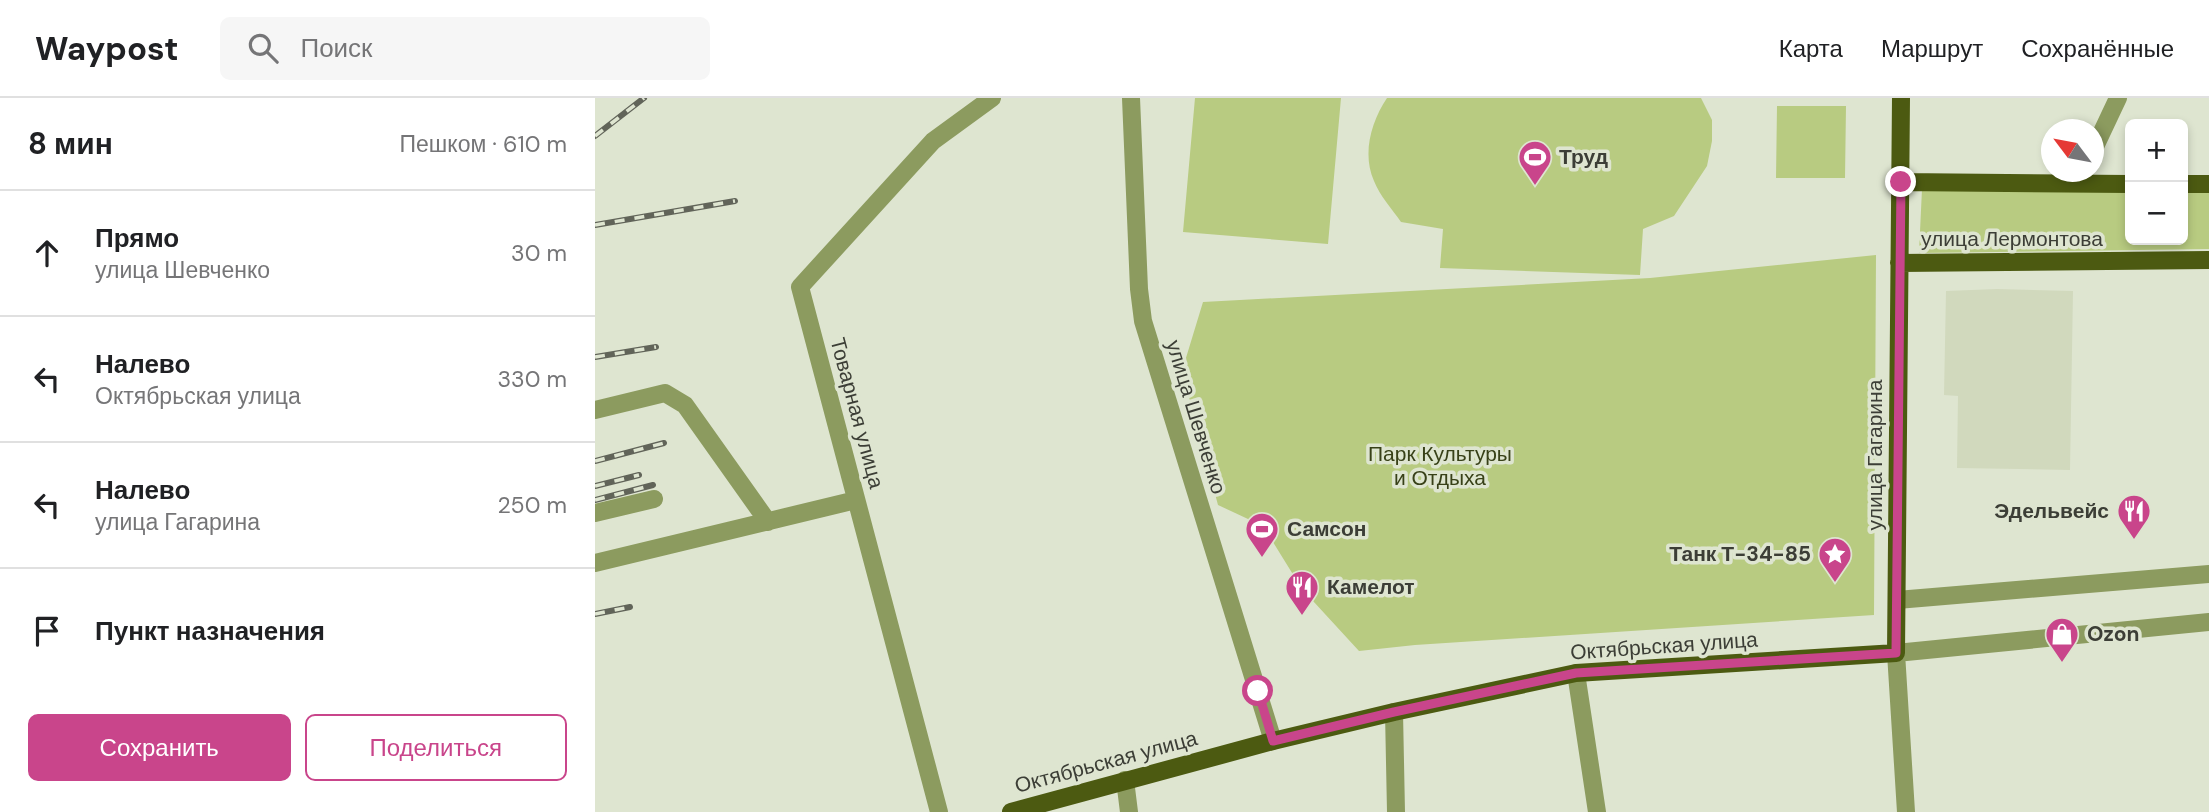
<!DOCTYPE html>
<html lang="ru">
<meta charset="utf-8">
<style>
:root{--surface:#fff;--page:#f6f6f6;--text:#202124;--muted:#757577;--line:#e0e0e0;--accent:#c9458b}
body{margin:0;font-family:"DM Sans",sans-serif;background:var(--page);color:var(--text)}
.controls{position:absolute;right:21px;top:21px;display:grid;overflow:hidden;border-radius:10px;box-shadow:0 4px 10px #0003}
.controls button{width:63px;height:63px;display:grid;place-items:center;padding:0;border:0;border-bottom:2px solid var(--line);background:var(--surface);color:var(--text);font:35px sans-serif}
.compass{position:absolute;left:1446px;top:21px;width:63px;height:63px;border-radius:50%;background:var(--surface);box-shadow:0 4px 10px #0003;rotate:302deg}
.stop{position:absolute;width:21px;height:21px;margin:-16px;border:5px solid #c9458b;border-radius:50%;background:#fff}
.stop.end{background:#c9458b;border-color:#fff;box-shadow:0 2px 7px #0008}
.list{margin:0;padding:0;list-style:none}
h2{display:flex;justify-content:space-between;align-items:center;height:91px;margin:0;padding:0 28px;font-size:30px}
h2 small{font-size:23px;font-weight:400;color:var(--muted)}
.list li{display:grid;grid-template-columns:46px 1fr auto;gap:21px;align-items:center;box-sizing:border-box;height:126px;padding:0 28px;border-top:2px solid var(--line)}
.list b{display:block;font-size:26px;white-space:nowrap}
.list p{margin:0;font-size:23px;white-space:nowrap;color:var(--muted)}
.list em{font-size:23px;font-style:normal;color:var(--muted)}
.actions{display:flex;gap:14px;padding:21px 28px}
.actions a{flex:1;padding:16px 0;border:2px solid var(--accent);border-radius:10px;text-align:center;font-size:24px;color:var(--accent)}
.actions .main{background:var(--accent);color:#fff}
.icon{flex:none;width:38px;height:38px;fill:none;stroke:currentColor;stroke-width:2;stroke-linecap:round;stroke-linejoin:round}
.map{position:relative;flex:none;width:1614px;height:714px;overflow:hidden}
header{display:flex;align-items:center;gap:42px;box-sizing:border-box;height:98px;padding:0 35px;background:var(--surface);border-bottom:2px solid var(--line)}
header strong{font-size:33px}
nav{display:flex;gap:38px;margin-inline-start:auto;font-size:24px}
.search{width:490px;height:63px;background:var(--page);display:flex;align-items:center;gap:18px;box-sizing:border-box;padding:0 24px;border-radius:10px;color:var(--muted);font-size:26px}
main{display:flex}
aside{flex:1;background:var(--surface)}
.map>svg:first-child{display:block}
.built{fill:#d1d9bd}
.green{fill:#b8cb81}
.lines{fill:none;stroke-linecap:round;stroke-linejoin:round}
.minor{stroke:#8c9b5f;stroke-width:18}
.major{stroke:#4c5a11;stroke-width:18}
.rail-casing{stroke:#616459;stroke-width:6}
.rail{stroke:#dee5d0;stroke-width:3.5;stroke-dasharray:10;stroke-linecap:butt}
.route{stroke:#c9458b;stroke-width:9}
.labels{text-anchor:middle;stroke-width:7;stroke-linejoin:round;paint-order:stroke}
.poi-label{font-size:21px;font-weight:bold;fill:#3c3e36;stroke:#dee5d0;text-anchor:start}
.street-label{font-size:21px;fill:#3c3e36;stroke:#dee5d0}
.park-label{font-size:21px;fill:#384118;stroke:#dee5d0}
</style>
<header>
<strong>Waypost</strong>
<div class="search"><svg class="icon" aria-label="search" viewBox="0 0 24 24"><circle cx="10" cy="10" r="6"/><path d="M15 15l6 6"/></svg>Поиск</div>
<nav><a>Карта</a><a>Маршрут</a><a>Сохранённые</a></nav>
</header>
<main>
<aside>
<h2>8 мин<small>Пешком · 610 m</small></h2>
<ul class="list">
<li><svg class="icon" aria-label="ahead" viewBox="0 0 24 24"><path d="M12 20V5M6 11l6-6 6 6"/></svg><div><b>Прямо</b><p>улица Шевченко</p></div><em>30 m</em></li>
<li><svg class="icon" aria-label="left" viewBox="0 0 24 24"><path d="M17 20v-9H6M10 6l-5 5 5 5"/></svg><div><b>Налево</b><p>Октябрьская улица</p></div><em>330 m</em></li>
<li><svg class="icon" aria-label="left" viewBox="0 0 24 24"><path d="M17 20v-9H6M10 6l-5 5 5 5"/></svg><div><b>Налево</b><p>улица Гагарина</p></div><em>250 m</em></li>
<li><svg class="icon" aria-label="arrive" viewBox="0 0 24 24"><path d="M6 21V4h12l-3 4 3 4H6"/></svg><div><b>Пункт назначения</b></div></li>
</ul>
<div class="actions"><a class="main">Сохранить</a><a>Поделиться</a></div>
</aside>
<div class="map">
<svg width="1614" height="714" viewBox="0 0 1614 714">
<rect width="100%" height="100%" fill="#dee5d0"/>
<path class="built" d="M1402,191L1478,193L1475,372L1362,370L1363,298L1349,297L1351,193Z"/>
<path class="green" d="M600,0H746L733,146L588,134Z
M792,0H1106L1117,22V43L1112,68L1079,118L1048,131L1045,177L845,170L848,131L806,124C797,111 785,98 779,83C767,56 776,24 792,0Z
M1182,8H1251L1250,80H1181Z
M1327,91L1535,93V142H1588V93H1614V151L1324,155Z
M1281,157L1279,517L820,547L764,553L707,491L668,428L623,407L587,273L608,204L1055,180Z"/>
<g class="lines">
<path class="minor" d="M536,0L544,191L548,223L678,643
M1498,53L1523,0
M0,312L70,295L90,307L173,424
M0,415L59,401
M0,465L261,402
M1302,502L1614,476
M981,575L1002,714
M799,614L801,714
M530,682L534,714
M344,714L205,189L338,43L397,0
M1311,714L1301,555L1614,524"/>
<path class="major" d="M1305,84L1535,86
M1588,86H1614
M1304,165L1614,162
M416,714L678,643L799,614L981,575L1301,555L1306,0"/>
<defs>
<path id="rail" d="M0,38L49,0
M0,127L140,103
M0,259L61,249
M0,363L69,345
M0,388L44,377
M0,402L58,387
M0,516L35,509"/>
</defs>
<use href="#rail" class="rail-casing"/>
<use href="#rail" class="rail"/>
</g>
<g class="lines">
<path class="route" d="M663,593L678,643L799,614L981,575L1301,555L1306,84"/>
</g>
<defs>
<symbol id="stadium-pin" viewBox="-11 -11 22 30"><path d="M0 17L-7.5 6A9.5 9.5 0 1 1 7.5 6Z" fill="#c9458b" stroke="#dee5d0"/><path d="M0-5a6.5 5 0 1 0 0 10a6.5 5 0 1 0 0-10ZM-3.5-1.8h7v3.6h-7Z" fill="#fff"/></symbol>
<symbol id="restaurant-pin" viewBox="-11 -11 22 30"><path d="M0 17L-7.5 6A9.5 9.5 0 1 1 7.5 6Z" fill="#c9458b" stroke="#dee5d0"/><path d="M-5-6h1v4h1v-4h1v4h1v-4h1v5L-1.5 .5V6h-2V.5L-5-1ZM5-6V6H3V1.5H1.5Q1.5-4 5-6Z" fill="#fff"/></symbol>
<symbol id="sight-pin" viewBox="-11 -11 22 30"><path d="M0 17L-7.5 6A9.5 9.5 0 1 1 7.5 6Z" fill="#c9458b" stroke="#dee5d0"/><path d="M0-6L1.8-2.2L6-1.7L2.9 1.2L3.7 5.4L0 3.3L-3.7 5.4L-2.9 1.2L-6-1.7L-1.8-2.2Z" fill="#fff"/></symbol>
<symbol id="shop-pin" viewBox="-11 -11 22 30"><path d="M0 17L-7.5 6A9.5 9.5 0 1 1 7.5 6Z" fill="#c9458b" stroke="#dee5d0"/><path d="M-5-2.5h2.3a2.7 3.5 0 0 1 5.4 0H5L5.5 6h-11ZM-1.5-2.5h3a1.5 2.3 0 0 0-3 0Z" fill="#fff"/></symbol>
</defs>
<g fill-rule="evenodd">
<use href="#stadium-pin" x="921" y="40" width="38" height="52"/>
<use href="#restaurant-pin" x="1520" y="394" width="38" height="52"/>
<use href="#stadium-pin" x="648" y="412" width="38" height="52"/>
<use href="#sight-pin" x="1221" y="437" width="38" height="52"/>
<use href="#restaurant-pin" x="688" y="470" width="38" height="52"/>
<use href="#shop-pin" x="1448" y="517" width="38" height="52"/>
</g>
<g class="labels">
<g class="poi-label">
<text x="964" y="66">Труд</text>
<text x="1514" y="420" text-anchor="end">Эдельвейс</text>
<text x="692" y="438">Самсон</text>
<text x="1216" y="463" text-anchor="end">Танк Т-34-85</text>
<text x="732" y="496">Камелот</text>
<text x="1492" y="543">Ozon</text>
</g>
<g class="street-label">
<text x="1417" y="148">улица Лермонтова</text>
<text transform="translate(262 315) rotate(75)" y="7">Товарная улица</text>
<text transform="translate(601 319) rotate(73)" y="7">улица Шевченко</text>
<text transform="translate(1280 357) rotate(-90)" y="7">улица Гагарина</text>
<text transform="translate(1069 548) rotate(-4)" y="7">Октябрьская улица</text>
<text transform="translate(511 664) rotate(-15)" y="7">Октябрьская улица</text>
</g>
<g class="park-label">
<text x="845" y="363">Парк Культуры<tspan x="845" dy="24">и Отдыха</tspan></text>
</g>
</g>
</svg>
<div class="controls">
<button>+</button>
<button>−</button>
</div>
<svg class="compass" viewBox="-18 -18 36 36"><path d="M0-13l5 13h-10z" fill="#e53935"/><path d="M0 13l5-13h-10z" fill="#757577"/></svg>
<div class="stop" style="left:663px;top:593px"></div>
<div class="stop end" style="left:1306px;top:84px"></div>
</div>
</main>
